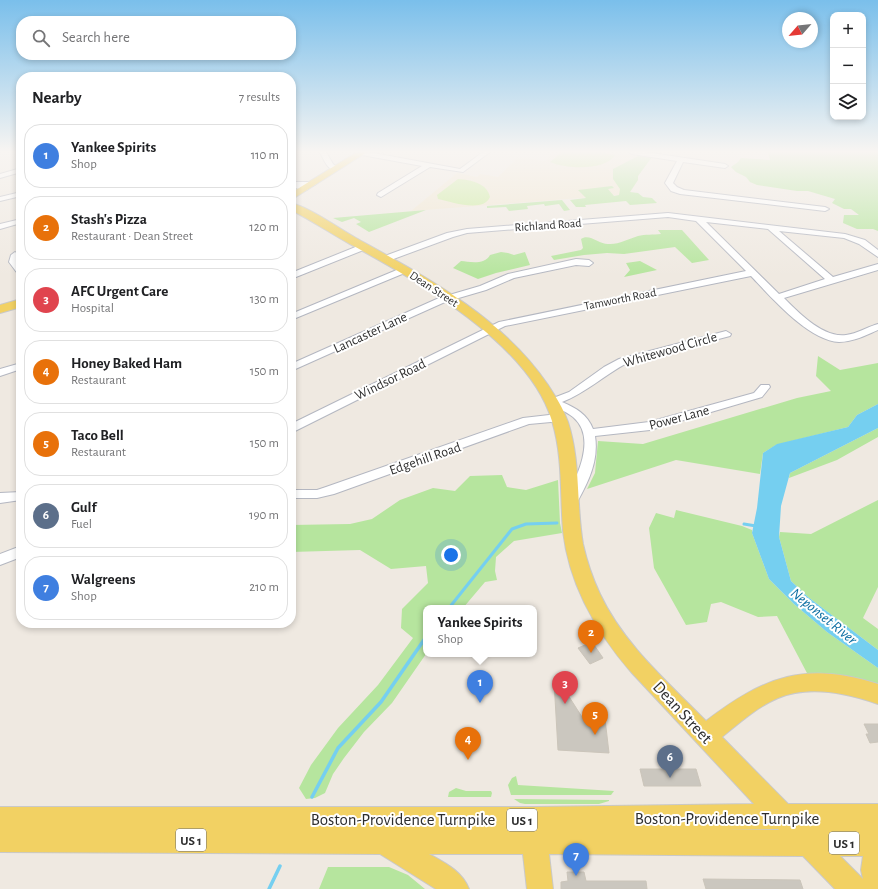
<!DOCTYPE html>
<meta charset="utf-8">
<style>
:root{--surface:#fff;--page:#f6f6f6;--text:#202124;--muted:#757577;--line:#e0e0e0;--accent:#d93025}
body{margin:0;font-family:"Alegreya Sans",sans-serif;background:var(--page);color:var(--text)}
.controls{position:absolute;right:12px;top:12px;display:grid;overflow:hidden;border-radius:8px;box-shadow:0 2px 6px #0003}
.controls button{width:36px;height:36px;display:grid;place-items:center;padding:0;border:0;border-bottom:1px solid var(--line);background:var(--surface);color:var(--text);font:20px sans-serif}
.compass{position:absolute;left:782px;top:12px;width:36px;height:36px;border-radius:50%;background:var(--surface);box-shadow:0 2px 6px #0003;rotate:242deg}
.you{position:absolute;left:451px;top:555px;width:14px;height:14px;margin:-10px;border:3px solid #fff;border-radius:50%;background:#1a73e8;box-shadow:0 0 0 6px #1a73e833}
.badge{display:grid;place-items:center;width:26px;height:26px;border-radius:50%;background:var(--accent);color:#fff;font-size:13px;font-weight:700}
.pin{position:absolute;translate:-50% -33px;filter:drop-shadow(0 1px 2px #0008)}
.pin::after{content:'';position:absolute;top:21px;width:14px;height:12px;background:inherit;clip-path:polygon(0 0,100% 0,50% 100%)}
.popup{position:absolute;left:423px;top:605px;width:114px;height:52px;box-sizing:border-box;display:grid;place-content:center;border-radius:8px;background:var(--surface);filter:drop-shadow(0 1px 3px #0005);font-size:13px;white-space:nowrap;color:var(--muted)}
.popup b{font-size:15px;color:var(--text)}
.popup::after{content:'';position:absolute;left:50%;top:100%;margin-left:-8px;border:8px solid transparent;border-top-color:var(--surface)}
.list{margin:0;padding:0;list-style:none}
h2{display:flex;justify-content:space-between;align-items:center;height:52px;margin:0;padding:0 16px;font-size:17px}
h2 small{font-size:13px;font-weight:400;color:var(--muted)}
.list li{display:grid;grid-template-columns:26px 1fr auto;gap:12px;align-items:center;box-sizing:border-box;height:64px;margin:0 8px 8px;padding:0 8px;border:1px solid var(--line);border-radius:16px}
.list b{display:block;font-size:15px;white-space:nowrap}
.list p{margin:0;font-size:13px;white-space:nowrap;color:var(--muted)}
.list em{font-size:13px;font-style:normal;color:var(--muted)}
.icon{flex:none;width:22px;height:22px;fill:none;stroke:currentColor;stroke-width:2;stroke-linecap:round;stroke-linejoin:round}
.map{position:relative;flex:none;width:878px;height:889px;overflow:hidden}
.search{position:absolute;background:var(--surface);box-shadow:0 2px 6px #0003;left:16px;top:16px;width:280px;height:44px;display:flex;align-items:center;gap:10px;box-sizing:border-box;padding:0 14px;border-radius:16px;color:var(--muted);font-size:15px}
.panel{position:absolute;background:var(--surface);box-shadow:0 2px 6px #0003;left:16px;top:72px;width:280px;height:556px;border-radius:16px}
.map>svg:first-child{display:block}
.education{fill:#f0e6d1}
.green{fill:#b6e59e}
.pitch{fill:#c9ec9a}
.water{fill:#75cff0}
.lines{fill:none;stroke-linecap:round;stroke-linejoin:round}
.stream-far1{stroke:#75cff0;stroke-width:3}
.stream{stroke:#75cff0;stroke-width:3.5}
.building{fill:#cbc7bf;stroke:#cbc5ba}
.minor-casing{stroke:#b4b7c1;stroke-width:2}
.major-casing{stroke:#c9c9c9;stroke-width:2}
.minor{fill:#fff;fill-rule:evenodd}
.major{fill:#f2d163;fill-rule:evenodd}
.labels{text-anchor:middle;stroke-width:4;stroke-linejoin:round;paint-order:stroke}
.far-street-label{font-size:12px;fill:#2e2e2e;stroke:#fff}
.shield{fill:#fff;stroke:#6d6d6d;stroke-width:1}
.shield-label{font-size:13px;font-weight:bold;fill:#2e2e2e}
.street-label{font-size:14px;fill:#2e2e2e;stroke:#fff}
.water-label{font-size:15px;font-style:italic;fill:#0d6fa3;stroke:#fff}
.near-street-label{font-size:17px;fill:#2e2e2e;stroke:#fff}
</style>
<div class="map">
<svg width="878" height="889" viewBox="0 0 878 889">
<rect width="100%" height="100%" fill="#efe9e1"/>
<path class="education" d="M554,152H620L652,157L638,176V180L627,197L619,195L411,211L457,173L477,177L480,174L498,177L517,158L508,157L509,156L545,161Z"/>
<path class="green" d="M768,152H878V231L873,229H857L843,223L844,215H859L851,209H844L832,203L835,199L808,191H797L757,185L750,182L746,177L736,172L731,167L738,162L741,158L770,160Z
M640,155L652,157L638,176V180L630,192L638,193L643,197L652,198L657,203L630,205L626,201L585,205L586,207H576L570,200L586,198L578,190L612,186L614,188L608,189L614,196L619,195L620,189L613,179V169Z
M562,200L570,210L564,211L559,204L545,206L544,204L527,206L528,209L509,211L506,207L487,208V206Z
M426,210L369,232L356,224L361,222L354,218L342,222L333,218Z
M658,230H682L709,260L692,263L675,247L624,254L607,253L584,255L554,260L551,256L581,250L583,248L581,239C589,233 599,244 608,244C618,245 628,239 638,236C645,234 653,235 661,234Z
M501,252L508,253L514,255L525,252L530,265L496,273L478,279L453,268L461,261C470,262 485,265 490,255Z
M640,261L657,270L624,277L630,270L626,263Z
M818,356L840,370L878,363V404L857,415L848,427L776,445L763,453L760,474L676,460L587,489L595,473L598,441L643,444L797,398L831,391L816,376Z
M878,428V437L837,460L789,478L790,473Z
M502,475L507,487L526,490L558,480L560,523L562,533L514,541L496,557L495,571L497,580L485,582L463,608H426V654L392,703L364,732L344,758L333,774L325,793L315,798L306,799L299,788L311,765L338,728L378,685L413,638L401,628L402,609L428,583L426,566L391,569L360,550L291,552V525L350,524L372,519L400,500L433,488L455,491L470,476Z
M878,500V587L863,618L878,629V650L808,597L791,581L779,537L780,532L811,534Z
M676,510L742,526L752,530V533L769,579L794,604L827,632L878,668V690L808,675L777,616L758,617L721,602L711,604L707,622L686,625L654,568L649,528L656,513L674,518Z
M516,776L518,785L614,791L611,795H511L508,785L512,778Z
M456,788L466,791H491L492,793L491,797H448L449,792Z
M514,799L609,800V801L599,804H525L520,803Z
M328,867H389L408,875L425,889H319Z"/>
<path class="pitch" d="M562,152H598L615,155C605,171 566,169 550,162Z
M458,179C471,180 487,183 490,197C483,213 452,202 438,199L437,195Z"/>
<path class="water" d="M878,404V428L790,473L781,506L779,537L791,581L808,597L878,650V668L827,632L794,604L769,579L752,533L757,508L763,453L777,444L848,427L857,415Z"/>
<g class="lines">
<path class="stream-far1" d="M744,524L756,526
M449,608L512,529L526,524L557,523"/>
<path class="stream" d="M312,797L338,748L381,702L426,637
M269,889L280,866"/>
</g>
<path class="building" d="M592,642L603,658L590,664L578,648Z
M554,681H559L582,717L605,719L609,753L558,750Z
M864,724H878V742L870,743L866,734H869Z
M640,769H696L701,786H644Z
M567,872H584L586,881H646L647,889H561V882L568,881Z
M703,879L800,880L803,889H706Z"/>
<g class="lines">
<defs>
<path id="minor" d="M320,152H326L333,164L339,169L338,170C328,172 324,160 320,152Z
M359,152H368L460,169L483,152H490L463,172L430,167L381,197L377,195L378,193L422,166L362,155L360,154Z
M629,152H645L725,164L728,166L725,168L683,162L673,183L677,187L684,190L825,207L829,209L825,211L680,194L671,191L665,183L677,161L632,154Z
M21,168V172L0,178V174Z
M294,182H312L316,184L312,186H304L308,189L304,191L291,186V183Z
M21,192V196L0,201V197Z
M668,213L845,234L865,240L878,250V257L859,244L844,238L779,231L833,277L878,264V270L784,298C799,313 823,338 846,335C857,334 867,327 878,324V330C866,335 853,342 839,342C808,340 771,297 751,276L505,326L291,433V424L499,322L746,271L696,221L668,217L467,233L453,237L388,261H382L381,259L382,257L447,233L467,229ZM706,222L768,229L825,279L779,294Z
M21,219V223L0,229V224Z
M363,244L366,245L367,247L366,249L291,279V273Z
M15,252L19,255L17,262L21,266V275L18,274L9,262L11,255Z
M576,259L589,260L593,263L589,266L576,265L514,278L486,290L445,302L291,371V364L439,298L480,286L508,274Z
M404,267L407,268L408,270L407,272L291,320V314Z
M726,331L731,334L730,336L627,363C604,375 586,393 562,402C576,408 587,414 593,429L649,422L754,393L761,385H769L770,387L762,397L650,430L595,436C599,461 588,483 576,504L571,506L566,504L564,501C576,479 598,438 573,417C566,411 556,408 548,404L546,402L548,400L569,392L604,367L619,359Z
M21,363V369L0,376V369Z
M558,414L562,415L564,418L562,421L529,424L334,494L317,498H291V490H317L326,487L523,418Z
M21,492V500L0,503V493Z
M21,546V557L0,565V554Z"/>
<path id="major" d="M357,152H367L291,200V193Z
M291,203C311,208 338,228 356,238C426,277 502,317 548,385C556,397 563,408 568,422C581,462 576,504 583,544C587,562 593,579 600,594C624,645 668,682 706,721C765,676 806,661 878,684V704C847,693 809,685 778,698C757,707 739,723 722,737L788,804H878V830L813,829L878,830V889H835L803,856L549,854L553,889H527L523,854H429C445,863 462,871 469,889H436L380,854L0,852V807H534L754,804L632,673C597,633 569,585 563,531C560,494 563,457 552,421C529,343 417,281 350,244C330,233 311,220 291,210ZM725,829H778L779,830ZM840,856H863L861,870L863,879Z
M21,299V307L0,313V305Z"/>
</defs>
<use href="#minor" class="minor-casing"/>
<use href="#major" class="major-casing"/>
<use href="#minor" class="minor"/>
<use href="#major" class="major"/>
</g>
<linearGradient id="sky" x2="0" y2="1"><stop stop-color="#7abfeb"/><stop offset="0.55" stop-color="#f8f5f2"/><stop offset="1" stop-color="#f8f5f2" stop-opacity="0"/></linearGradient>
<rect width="878" height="276" fill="url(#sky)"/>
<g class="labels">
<g class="far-street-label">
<text transform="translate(548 225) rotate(-4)" y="4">Richland Road</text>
<text transform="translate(434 289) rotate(33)" y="4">Dean Street</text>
<text transform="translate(620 299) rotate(-11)" y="4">Tamworth Road</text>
</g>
<g class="shield">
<rect x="507" y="809" width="30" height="22" rx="3"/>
<rect x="176" y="829" width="30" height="22" rx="3"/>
<rect x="829" y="832" width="30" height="22" rx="3"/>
</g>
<g class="shield-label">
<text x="522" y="825">US 1</text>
<text x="191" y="845">US 1</text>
<text x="844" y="848">US 1</text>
</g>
<g class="street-label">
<text transform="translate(370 332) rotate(-25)" y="5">Lancaster Lane</text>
<text transform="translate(670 349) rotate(-16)" y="5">Whitewood Circle</text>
<text transform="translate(390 379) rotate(-26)" y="5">Windsor Road</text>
<text transform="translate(679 417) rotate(-15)" y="5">Power Lane</text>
<text transform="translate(425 458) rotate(-19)" y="5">Edgehill Road</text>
</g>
<g class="water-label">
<text transform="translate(824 616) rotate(39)" y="5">Neponset River</text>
</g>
<g class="near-street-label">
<text transform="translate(683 712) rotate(47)" y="6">Dean Street</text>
<text x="727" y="824">Boston-Providence Turnpike</text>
<text x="403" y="825">Boston-Providence Turnpike</text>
</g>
</g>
</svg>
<div class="controls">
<button>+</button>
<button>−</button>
<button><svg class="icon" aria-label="layers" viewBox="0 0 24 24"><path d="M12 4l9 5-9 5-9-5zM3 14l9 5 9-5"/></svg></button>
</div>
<svg class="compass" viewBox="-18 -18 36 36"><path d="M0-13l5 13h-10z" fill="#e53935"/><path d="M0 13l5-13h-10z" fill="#757577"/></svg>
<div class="you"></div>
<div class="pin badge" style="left:480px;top:703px;background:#3f7fe0">1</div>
<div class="popup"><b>Yankee Spirits</b>Shop</div>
<div class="pin badge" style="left:591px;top:653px;background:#e8710a">2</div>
<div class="pin badge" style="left:565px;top:704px;background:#e0444e">3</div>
<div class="pin badge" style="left:468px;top:760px;background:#e8710a">4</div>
<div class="pin badge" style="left:595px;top:735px;background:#e8710a">5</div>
<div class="pin badge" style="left:670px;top:778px;background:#5c6f8a">6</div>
<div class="pin badge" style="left:576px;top:876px;background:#3f7fe0">7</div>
<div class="search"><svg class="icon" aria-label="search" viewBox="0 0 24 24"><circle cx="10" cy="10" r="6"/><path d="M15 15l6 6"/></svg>Search here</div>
<section class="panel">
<h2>Nearby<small>7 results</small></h2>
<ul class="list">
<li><span class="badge" style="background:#3f7fe0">1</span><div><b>Yankee Spirits</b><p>Shop</p></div><em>110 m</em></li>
<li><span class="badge" style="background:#e8710a">2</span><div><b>Stash's Pizza</b><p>Restaurant · Dean Street</p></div><em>120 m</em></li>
<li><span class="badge" style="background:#e0444e">3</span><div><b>AFC Urgent Care</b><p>Hospital</p></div><em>130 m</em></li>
<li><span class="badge" style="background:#e8710a">4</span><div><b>Honey Baked Ham</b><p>Restaurant</p></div><em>150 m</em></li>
<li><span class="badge" style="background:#e8710a">5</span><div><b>Taco Bell</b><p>Restaurant</p></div><em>150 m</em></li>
<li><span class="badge" style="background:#5c6f8a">6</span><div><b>Gulf</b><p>Fuel</p></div><em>190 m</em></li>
<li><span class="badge" style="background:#3f7fe0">7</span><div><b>Walgreens</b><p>Shop</p></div><em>210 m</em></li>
</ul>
</section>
</div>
